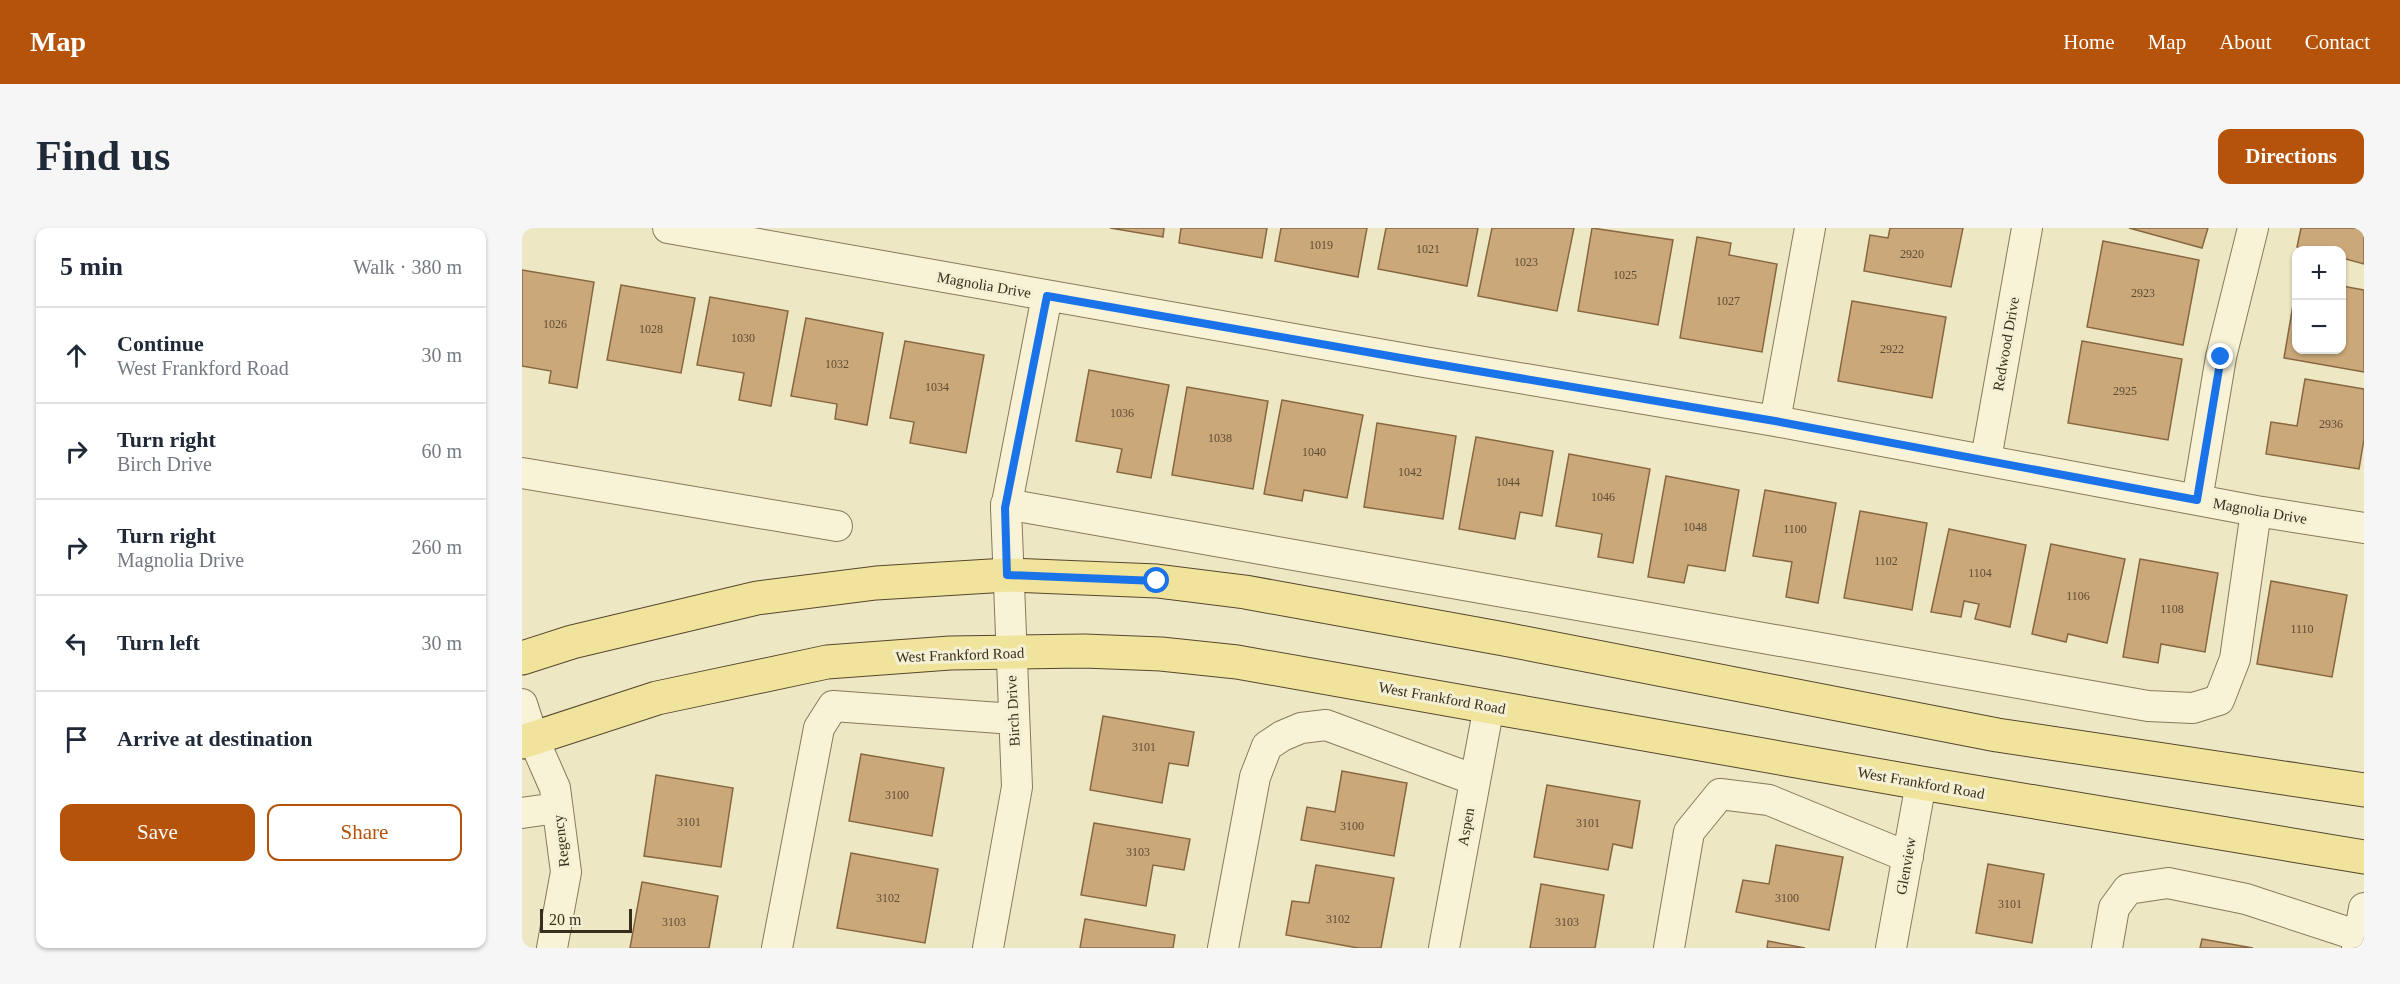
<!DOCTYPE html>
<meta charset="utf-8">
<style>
:root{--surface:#fff;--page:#f6f6f7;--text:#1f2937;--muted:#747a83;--line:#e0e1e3;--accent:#b45309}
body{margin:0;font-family:Georgia,serif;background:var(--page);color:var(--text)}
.controls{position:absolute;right:18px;top:18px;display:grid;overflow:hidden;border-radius:12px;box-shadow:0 2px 4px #0004}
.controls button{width:54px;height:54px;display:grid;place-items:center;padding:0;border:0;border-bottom:2px solid var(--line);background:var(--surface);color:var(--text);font:30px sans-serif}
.scale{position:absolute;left:18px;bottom:15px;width:92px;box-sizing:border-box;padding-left:6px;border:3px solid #382e1e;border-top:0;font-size:16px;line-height:21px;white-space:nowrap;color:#382e1e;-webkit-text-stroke:4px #f5f0d3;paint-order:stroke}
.stop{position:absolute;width:18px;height:18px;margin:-14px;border:4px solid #1a73e8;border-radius:50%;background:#fff}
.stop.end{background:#1a73e8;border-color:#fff;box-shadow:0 2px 6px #0008}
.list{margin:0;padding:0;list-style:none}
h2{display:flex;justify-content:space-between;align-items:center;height:78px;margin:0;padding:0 24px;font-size:26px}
h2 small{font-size:20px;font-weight:400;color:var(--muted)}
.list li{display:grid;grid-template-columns:39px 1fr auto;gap:18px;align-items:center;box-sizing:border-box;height:96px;padding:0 24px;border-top:2px solid var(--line)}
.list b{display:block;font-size:22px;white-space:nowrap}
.list p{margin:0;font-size:20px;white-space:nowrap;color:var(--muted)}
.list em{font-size:20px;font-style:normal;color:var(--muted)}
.actions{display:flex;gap:12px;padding:18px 24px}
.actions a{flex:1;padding:14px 0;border:2px solid var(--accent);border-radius:12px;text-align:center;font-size:21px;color:var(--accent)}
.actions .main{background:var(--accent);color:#fff}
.icon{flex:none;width:33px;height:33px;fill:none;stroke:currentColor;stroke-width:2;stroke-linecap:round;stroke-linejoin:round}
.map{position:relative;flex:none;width:1842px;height:720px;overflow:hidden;border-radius:12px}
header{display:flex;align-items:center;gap:36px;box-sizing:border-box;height:84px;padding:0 30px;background:var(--accent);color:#fff}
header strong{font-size:28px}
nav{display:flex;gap:33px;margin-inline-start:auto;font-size:21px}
.intro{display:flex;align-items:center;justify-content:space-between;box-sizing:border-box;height:144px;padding:0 36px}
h1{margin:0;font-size:42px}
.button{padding:15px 27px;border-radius:12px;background:var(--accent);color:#fff;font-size:21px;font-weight:700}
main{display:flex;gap:36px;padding:0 36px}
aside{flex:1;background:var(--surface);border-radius:12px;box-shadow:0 2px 4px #0004}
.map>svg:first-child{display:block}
.building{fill:#cba87a;stroke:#876740;stroke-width:1.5}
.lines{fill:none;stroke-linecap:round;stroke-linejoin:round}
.minor-casing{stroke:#88795a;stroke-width:32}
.major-casing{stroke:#56472e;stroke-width:35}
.minor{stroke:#f8f3d7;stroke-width:30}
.major{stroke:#f0e39c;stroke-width:33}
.route{stroke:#1a73e8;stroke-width:8}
.labels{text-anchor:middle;stroke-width:6;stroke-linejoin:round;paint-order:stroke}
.number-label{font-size:12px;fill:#5d4c35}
.street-label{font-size:15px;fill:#382e1e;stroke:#f5f0d3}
</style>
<header>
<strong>Map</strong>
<nav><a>Home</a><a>Map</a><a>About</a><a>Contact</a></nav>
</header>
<div class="intro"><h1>Find us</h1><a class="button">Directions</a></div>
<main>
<aside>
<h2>5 min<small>Walk · 380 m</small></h2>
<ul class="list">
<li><svg class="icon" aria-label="ahead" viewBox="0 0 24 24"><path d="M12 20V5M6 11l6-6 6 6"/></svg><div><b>Continue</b><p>West Frankford Road</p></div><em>30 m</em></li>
<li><svg class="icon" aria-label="right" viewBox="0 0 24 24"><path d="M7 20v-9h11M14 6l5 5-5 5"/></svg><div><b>Turn right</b><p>Birch Drive</p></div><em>60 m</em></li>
<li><svg class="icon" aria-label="right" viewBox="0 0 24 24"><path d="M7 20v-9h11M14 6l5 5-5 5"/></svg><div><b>Turn right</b><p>Magnolia Drive</p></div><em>260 m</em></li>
<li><svg class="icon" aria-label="left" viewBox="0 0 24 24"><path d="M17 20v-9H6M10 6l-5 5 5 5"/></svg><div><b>Turn left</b></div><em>30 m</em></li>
<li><svg class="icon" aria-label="arrive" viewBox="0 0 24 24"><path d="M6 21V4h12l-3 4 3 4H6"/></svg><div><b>Arrive at destination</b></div></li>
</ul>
<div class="actions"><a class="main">Save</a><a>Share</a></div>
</aside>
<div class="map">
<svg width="1842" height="720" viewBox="0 0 1842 720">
<rect width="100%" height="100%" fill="#eee7c3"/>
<path class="building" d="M588,0H642L641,9Z
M659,0H745L740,30L657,15Z
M759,0H845L836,49L753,33Z
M864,0H956L945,58L856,41Z
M970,0H1052L1035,83L956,68Z
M1070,0L1151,12L1136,97L1056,83Z
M1368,0H1441L1429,59L1342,43L1348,7L1366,10Z
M1607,0H1686L1680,20Z
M1779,0H1842V36L1820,30V22H1789L1775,19Z
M1175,9L1209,15L1207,27L1255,36L1240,124L1158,110Z
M1581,13L1677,32L1661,117L1565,99Z
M0,42L72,54L55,160L27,155L29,143L0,138Z
M99,57L173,70L159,145L85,132Z
M1820,58L1842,62V144L1762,130L1774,59V122H1820Z
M188,69L266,83L249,178L217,172L222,145L175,137Z
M1330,73L1424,89L1410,170L1316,153Z
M284,90L361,105L345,197L313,191L315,176L269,168Z
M383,113L462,127L444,225L388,215L392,194L368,190Z
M1560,113L1660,131L1646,212L1546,195Z
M567,142L647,157L629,250L595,244L600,221L554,213Z
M1783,151L1842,161V211L1837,241L1744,226L1749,194L1775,198Z
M665,159L746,173L731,261L650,247Z
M760,172L841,187L825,270L782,262L780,273L742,266Z
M855,195L934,208L921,291L842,279Z
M954,209L1031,223L1020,288L998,284L993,311L937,301Z
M1047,226L1128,241L1111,335L1076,329L1080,306L1034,298Z
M1144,248L1217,262L1203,343L1166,337L1162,355L1126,349Z
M1243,262L1314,275L1296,375L1264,369L1270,334L1231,328Z
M1338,283L1405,295L1390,382L1322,370Z
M1427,301L1504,317L1488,399L1453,391L1457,376L1442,373L1439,389L1409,384Z
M1529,316L1603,331L1585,415L1546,406L1544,414L1510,406Z
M1618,331L1696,345L1683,424L1639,416L1636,435L1601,429Z
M1749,353L1825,367L1810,449L1735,436Z
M581,488L672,504L666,538L647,535L640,575L568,562Z
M339,526L422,540L410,608L327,593Z
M820,543L885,555L872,628L779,612L785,579L813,584Z
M134,547L211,560L199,639L122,628Z
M1025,557L1118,573L1110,620L1091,616L1086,642L1012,629Z
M572,595L668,611L662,642L631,637L624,678L559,667Z
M1254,617L1321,629L1307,702L1214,684L1221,652L1247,656Z
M329,625L416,641L403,715L315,700Z
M1466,636L1522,646L1510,715L1454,705Z
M794,637L872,650L859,720H836L764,707L770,673L787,675Z
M120,654L196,668L187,720H108Z
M1019,656L1082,667L1073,720H1008Z
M563,691L653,707L651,720H558Z
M1680,711L1731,720H1678Z
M1246,713L1283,720H1245Z"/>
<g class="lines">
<defs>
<path id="minor" d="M146,0L902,134L1253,193L1734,283L1842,300
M1253,193L1288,0
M1464,231L1505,0
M0,245L315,298
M1675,272L1699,129L1731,0
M484,276L1626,478L1671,480L1697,472L1713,431L1734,283
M0,476L11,510L33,560L44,644L30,720
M0,585L35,580
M255,720L297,500L311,478L492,491
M466,720L495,559L484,280L525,68
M701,720L733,549L745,518L760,508L779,500L804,497L953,552
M922,720L967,478
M1147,720L1167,604L1198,566L1247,572L1386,629
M1369,720L1399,555
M1585,720L1592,680L1606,661L1646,655L1724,671L1837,708
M1835,720L1842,680"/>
<path id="major" d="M0,430L50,414L235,370L354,355L485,347L635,353L723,364L982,411L1475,507L1842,562
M0,514L135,470L305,434L428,425L562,423L639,426L715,434L1399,555L1842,629"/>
</defs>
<use href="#minor" class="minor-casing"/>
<use href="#major" class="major-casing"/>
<use href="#minor" class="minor"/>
<use href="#major" class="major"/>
</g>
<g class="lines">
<path class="route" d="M635,353L485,347L483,280L525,68L902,134L1253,193L1675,272L1699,129"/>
</g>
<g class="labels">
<g class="number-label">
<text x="799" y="21">1019</text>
<text x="906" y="25">1021</text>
<text x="1390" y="30">2920</text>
<text x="1004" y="38">1023</text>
<text x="1103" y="51">1025</text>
<text x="1621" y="69">2923</text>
<text x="1206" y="77">1027</text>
<text x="33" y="100">1026</text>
<text x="129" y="105">1028</text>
<text x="221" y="114">1030</text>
<text x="1370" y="125">2922</text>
<text x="315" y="140">1032</text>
<text x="415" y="163">1034</text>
<text x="1603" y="167">2925</text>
<text x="600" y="189">1036</text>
<text x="1809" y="200">2936</text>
<text x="698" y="214">1038</text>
<text x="792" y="228">1040</text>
<text x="888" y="248">1042</text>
<text x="986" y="258">1044</text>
<text x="1081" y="273">1046</text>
<text x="1173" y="303">1048</text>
<text x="1273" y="305">1100</text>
<text x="1364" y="337">1102</text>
<text x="1458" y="349">1104</text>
<text x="1556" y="372">1106</text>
<text x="1650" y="385">1108</text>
<text x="1780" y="405">1110</text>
<text x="622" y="523">3101</text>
<text x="375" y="571">3100</text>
<text x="167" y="598">3101</text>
<text x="1066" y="599">3101</text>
<text x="830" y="602">3100</text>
<text x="616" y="628">3103</text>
<text x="366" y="674">3102</text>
<text x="1265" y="674">3100</text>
<text x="1488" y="680">3101</text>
<text x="816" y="695">3102</text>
<text x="152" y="698">3103</text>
<text x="1045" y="698">3103</text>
</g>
<g class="street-label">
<text transform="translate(462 57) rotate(10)" y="5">Magnolia Drive</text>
<text transform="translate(1484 116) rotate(-80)" y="5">Redwood Drive</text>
<text transform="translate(1738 283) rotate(10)" y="5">Magnolia Drive</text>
<text transform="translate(438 427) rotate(-2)" y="5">West Frankford Road</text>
<text transform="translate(920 470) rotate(10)" y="5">West Frankford Road</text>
<text transform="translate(491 483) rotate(-93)" y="5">Birch Drive</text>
<text transform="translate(1399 555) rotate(10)" y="5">West Frankford Road</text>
<text transform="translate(944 599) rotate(-80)" y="5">Aspen</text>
<text transform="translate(39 613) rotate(-97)" y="5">Regency</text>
<text transform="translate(1384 638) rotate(-80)" y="5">Glenview</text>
</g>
</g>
</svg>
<div class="controls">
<button>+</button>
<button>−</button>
</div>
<div class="scale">20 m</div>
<div class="stop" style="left:635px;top:353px"></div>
<div class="stop end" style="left:1699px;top:129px"></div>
</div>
</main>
